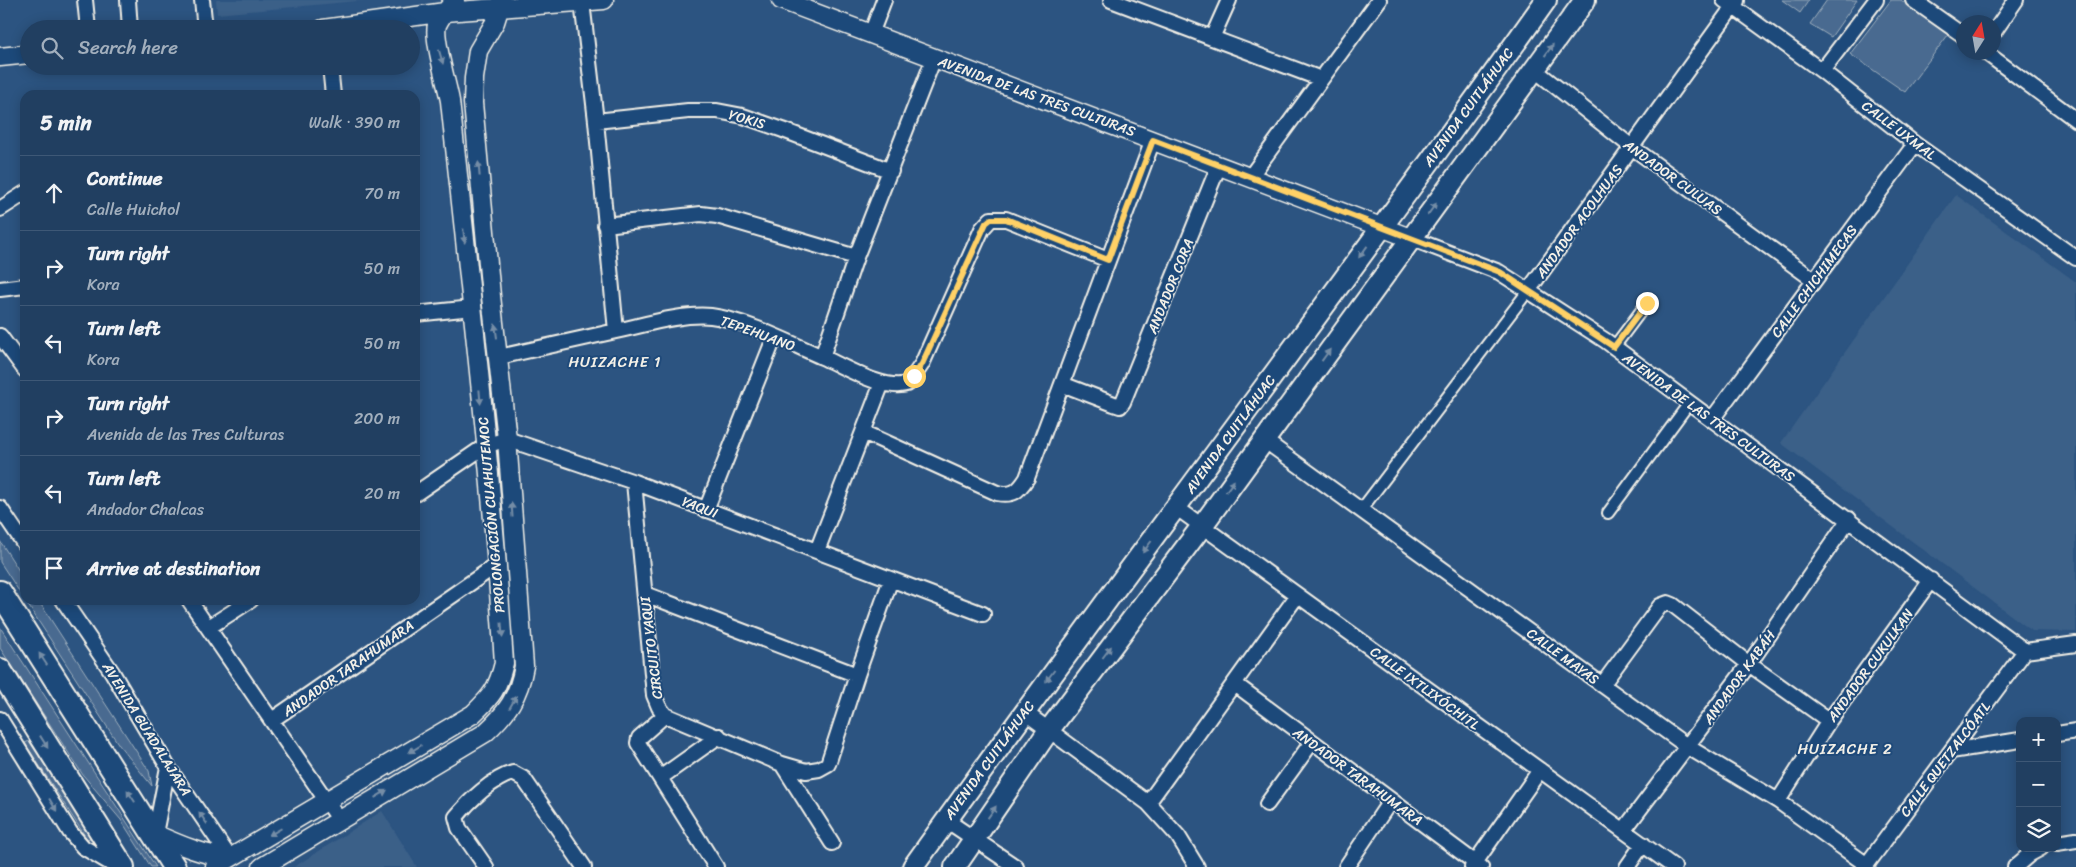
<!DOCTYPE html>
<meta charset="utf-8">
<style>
:root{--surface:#213f61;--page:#294667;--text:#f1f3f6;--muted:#a2afbd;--line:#3e5876}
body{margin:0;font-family:Sriracha,sans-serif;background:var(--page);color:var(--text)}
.controls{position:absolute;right:15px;bottom:15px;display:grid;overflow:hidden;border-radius:10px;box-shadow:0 2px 12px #0003}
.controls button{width:45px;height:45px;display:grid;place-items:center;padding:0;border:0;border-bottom:1px solid var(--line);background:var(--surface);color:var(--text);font:25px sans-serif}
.compass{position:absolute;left:1956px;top:15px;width:45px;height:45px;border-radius:50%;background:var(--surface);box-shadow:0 2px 12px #0003;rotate:11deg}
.stop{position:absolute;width:15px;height:15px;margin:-11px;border:4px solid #ffd166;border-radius:50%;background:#fff}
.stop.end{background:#ffd166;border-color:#fff;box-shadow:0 1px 5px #0008}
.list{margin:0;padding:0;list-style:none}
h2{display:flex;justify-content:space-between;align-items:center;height:65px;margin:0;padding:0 20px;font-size:21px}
h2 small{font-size:16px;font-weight:400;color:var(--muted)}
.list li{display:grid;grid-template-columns:32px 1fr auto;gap:15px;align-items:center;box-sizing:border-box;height:75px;padding:0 20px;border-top:1px solid var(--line)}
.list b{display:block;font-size:19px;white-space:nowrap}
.list p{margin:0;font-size:16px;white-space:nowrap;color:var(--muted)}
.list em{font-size:16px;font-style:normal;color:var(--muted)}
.icon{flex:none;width:28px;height:28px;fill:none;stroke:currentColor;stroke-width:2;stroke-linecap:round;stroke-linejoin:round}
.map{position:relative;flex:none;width:2076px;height:867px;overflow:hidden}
.search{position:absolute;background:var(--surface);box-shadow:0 2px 12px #0003;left:20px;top:20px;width:400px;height:55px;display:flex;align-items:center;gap:12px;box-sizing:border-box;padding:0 18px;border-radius:28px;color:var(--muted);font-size:19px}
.panel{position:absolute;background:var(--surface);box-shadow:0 2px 12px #0003;left:20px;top:90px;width:400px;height:515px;border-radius:15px}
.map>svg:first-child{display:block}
.built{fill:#3b6088}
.green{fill:#496b90;stroke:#9eaebc}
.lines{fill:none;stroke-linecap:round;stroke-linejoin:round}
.pedestrian-casing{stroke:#f4f1e8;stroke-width:14}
.minor-casing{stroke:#f4f1e8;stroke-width:18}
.tertiary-casing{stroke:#f4f1e8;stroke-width:21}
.secondary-casing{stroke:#f4f1e8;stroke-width:24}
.primary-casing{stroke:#f4f1e8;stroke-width:26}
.pedestrian{stroke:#1f4a7a;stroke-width:10}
.minor{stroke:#1f4a7a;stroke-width:14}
.tertiary{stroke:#1f4a7a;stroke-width:18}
.secondary{stroke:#1f4a7a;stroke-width:20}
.primary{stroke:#1f4a7a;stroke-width:22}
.oneway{fill:#748da6}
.route{stroke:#ffd166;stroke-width:6}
.labels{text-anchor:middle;stroke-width:4;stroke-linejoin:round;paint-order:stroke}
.street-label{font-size:14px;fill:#f4f1e8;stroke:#1f4a7a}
.neighbourhood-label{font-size:15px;letter-spacing:1px;fill:#f4f1e8;stroke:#1f4a7a}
</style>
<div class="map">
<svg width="2076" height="867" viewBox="0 0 2076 867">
<rect width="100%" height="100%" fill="#2c5481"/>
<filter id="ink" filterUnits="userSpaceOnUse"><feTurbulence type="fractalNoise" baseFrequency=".02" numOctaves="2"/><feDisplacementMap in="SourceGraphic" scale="10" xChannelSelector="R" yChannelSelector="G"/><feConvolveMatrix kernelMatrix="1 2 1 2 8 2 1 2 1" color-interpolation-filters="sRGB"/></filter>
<g filter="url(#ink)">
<path class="built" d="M216,0H368L217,14Z
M1956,195L2076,282V632L2032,631L1781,443Z
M382,811L417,867H294Z"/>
<path class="green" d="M1782,0H1809L1800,13Z
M1827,0H1857L1831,37L1810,24Z
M1891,0H1901L1948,35L1905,92L1850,54Z
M0,541L25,580V600H38L149,771L152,786L119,745L0,562Z
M0,627L156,867H151L121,820L83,775L0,648Z
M29,741L91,835L90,838L87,839L25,743Z"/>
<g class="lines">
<defs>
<path id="pedestrian" d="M1614,347L1647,303
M1361,510L1528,291
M1608,513L1690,402"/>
<path id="minor" d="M85,0L88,29
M128,0L130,29
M202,0L205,29
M1111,0L1321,79
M1724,0L1822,71L1915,144L2076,258
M1913,0L1964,36
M582,2L596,121L616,331C644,325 682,313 711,316C745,320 790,343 822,357L856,257L934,58
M1994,32L2016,0
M871,34L884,0
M1212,38L1229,0
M1985,52L2076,120
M330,66L333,95
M1535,70L1633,148L1814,280
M1822,71L1876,0
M596,121L688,111H717L743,116L783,130L891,171
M1250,177L1379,0
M0,209L25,193
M605,225L701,214L717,216L856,257
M1410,238L1499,272L1606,341L2025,651
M0,289L25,286
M1528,291L1737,1
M415,314L472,308
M0,336L25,370
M499,357L616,331
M822,357C843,366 887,393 909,383L922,364L982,229L991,219H1006L1108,260
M1062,384L1114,404L1120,406L1123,402L1219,165
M1713,418L1915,144
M863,432L997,493C1013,496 1018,492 1027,478L1153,140
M1264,440L1688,747L1778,801L1867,865
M634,482L654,695L659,707L665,715L782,764L806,771L819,769L828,764L857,675L891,579
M415,494L485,446L507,439L634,482L983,614
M0,508L25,545
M1177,508L1674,867
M706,510L775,336
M817,551L882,383
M645,594L857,675
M63,600L112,672L168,767L230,858
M189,600L339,819
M209,627L251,600
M2025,651L2076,644
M1235,684L1481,867
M1602,685L1660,606L1668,603L1673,605L1749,664L1829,721
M1023,711L1148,803L1178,836L1197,867
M665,715L639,738L638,743L716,867
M0,719L70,832L83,847L117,867
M272,720L498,564
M2057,734L2076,731
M1951,751L2020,740
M782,764L832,843
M660,778L719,736
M1778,801L1829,721L1931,580
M1148,803L1297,596
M1267,804L1312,742
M946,820L1016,867
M1624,830L1749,664L1849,519
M155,834L168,767
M2057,843L2076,840
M486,867L459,828L456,817C469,801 493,778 513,773L524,779L584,867
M1346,867L1391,800
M1472,867L1540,770
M1627,867L1643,844
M1865,867L2025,651
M2015,867L2030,854L2041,848"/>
<path id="tertiary" d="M781,0L1410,238
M323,29L445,12L604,0
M0,57L29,54
M155,834C180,845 203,855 230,858
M215,867L473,714C492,696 498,688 504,663C492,475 470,288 450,101C447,84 433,38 437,25C441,15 449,8 455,0
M262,867L485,733C507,713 519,696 524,666L507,439L491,296L473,103L474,78L478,51L495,22L502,0"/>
<path id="secondary" d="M913,867C1121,576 1339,292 1546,0
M955,867L1049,730L1202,526L1585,0"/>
<path id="primary" d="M0,592L174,867
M0,670L123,867"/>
</defs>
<use href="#pedestrian" class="pedestrian-casing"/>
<use href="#minor" class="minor-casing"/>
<use href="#tertiary" class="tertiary-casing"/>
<use href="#secondary" class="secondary-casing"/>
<use href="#primary" class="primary-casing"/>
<use href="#pedestrian" class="pedestrian"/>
<use href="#minor" class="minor"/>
<use href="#tertiary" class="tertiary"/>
<use href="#secondary" class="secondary"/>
<use href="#primary" class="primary"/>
</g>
<defs><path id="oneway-solid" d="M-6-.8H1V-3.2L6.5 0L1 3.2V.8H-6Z" transform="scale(1.25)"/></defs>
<g class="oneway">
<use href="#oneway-solid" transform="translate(1549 50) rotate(-54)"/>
<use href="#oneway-solid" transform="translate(441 57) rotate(73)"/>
<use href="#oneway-solid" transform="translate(479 169) rotate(-95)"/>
<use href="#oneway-solid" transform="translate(1432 209) rotate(-54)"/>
<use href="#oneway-solid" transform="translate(464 236) rotate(84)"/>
<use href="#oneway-solid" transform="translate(1363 252) rotate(126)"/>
<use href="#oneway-solid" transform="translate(496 331) rotate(-98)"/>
<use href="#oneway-solid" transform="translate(1326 355) rotate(-54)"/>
<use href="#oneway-solid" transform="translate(480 397) rotate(85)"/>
<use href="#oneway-solid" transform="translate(1230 486) rotate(-54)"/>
<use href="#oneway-solid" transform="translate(512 510) rotate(-94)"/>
<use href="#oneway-solid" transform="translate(1147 547) rotate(127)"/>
<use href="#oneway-solid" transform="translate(502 630) rotate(86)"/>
<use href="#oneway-solid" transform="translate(1107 652) rotate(-53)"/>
<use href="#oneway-solid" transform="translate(43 659) rotate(-123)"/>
<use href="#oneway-solid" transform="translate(1050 676) rotate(127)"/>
<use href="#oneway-solid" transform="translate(513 702) rotate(-61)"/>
<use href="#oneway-solid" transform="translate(44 742) rotate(58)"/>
<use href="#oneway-solid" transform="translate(415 749) rotate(149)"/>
<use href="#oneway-solid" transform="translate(381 794) rotate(-31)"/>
<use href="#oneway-solid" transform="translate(131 796) rotate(-123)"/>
<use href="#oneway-solid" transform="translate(53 805) rotate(59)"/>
<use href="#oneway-solid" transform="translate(992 812) rotate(-55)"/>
<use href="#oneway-solid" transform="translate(203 818) rotate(-124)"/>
<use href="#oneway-solid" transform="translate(275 832) rotate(150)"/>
</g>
</g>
<g class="lines" filter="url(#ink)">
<path class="route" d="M914,376L922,364L986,223L991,219H1006L1108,260L1153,140L1500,272L1614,347L1647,303"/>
</g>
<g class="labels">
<g class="street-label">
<text transform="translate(1037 96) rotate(20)" y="5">AVENIDA DE LAS TRES CULTURAS</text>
<text transform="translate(1468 107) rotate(-54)" y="5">AVENIDA CUITLÁHUAC</text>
<text transform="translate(747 119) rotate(16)" y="5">YOKIS</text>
<text transform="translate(1899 130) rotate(37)" y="5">CALLE UXMAL</text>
<text transform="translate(1673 177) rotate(36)" y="5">ANDADOR CULUAS</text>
<text transform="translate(1579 221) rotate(-54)" y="5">ANDADOR ACOLHUAS</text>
<text transform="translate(1814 281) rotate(-54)" y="5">CALLE CHICHIMECAS</text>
<text transform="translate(1170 286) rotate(-68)" y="5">ANDADOR CORA</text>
<text transform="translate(758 333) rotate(20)" y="5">TEPEHUANO</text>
<text transform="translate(1709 417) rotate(36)" y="5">AVENIDA DE LAS TRES CULTURAS</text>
<text transform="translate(1230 434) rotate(-54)" y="5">AVENIDA CUITLÁHUAC</text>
<text transform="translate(700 507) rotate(21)" y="5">YAQUI</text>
<text transform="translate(491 515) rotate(-95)" y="5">PROLONGACIÓN CUAHUTEMOC</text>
<text transform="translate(651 648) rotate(-97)" y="5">CIRCUITO YAQUI</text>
<text transform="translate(1563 656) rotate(36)" y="5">CALLE MAYAS</text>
<text transform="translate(1870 665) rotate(-54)" y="5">ANDADOR CUKULKAN</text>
<text transform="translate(348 668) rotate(-35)" y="5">ANDADOR TARAHUMARA</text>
<text transform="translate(1739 677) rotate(-54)" y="5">ANDADOR KABÁH</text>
<text transform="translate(1425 688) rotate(36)" y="5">CALLE IXTLIXÓCHITL</text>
<text transform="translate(147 729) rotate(58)" y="5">AVENIDA GUADALAJARA</text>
<text transform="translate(1945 759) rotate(-53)" y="5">CALLE QUETZALCÓATL</text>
<text transform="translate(989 760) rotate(-54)" y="5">AVENIDA CUITLÁHUAC</text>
<text transform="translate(1358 776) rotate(36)" y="5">ANDADOR TARAHUMARA</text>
</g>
<g class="neighbourhood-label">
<text x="615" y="367">HUIZACHE 1</text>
<text x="1845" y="754">HUIZACHE 2</text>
</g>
</g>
</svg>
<div class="controls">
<button>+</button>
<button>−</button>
<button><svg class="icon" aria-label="layers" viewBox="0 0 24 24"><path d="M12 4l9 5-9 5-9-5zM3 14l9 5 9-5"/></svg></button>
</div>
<svg class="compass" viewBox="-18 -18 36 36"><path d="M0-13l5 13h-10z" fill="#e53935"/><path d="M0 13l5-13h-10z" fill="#a2afbd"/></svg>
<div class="stop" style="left:914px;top:376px"></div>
<div class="stop end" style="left:1647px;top:303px"></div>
<div class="search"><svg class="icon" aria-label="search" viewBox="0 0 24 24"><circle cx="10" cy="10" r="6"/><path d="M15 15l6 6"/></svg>Search here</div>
<section class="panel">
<h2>5 min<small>Walk · 390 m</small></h2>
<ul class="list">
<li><svg class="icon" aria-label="ahead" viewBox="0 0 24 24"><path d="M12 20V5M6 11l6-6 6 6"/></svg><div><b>Continue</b><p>Calle Huichol</p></div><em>70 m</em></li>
<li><svg class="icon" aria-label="right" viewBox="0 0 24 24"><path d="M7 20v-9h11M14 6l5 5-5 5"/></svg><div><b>Turn right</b><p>Kora</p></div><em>50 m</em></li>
<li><svg class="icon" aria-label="left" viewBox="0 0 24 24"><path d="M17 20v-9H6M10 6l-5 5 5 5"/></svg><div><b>Turn left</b><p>Kora</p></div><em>50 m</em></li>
<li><svg class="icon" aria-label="right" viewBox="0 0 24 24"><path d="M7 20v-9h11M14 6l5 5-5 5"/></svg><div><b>Turn right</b><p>Avenida de las Tres Culturas</p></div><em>200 m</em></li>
<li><svg class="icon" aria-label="left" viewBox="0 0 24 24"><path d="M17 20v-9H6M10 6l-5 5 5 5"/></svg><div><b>Turn left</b><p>Andador Chalcas</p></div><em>20 m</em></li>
<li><svg class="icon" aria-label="arrive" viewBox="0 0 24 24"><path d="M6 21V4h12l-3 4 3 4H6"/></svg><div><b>Arrive at destination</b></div></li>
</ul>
</section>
</div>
